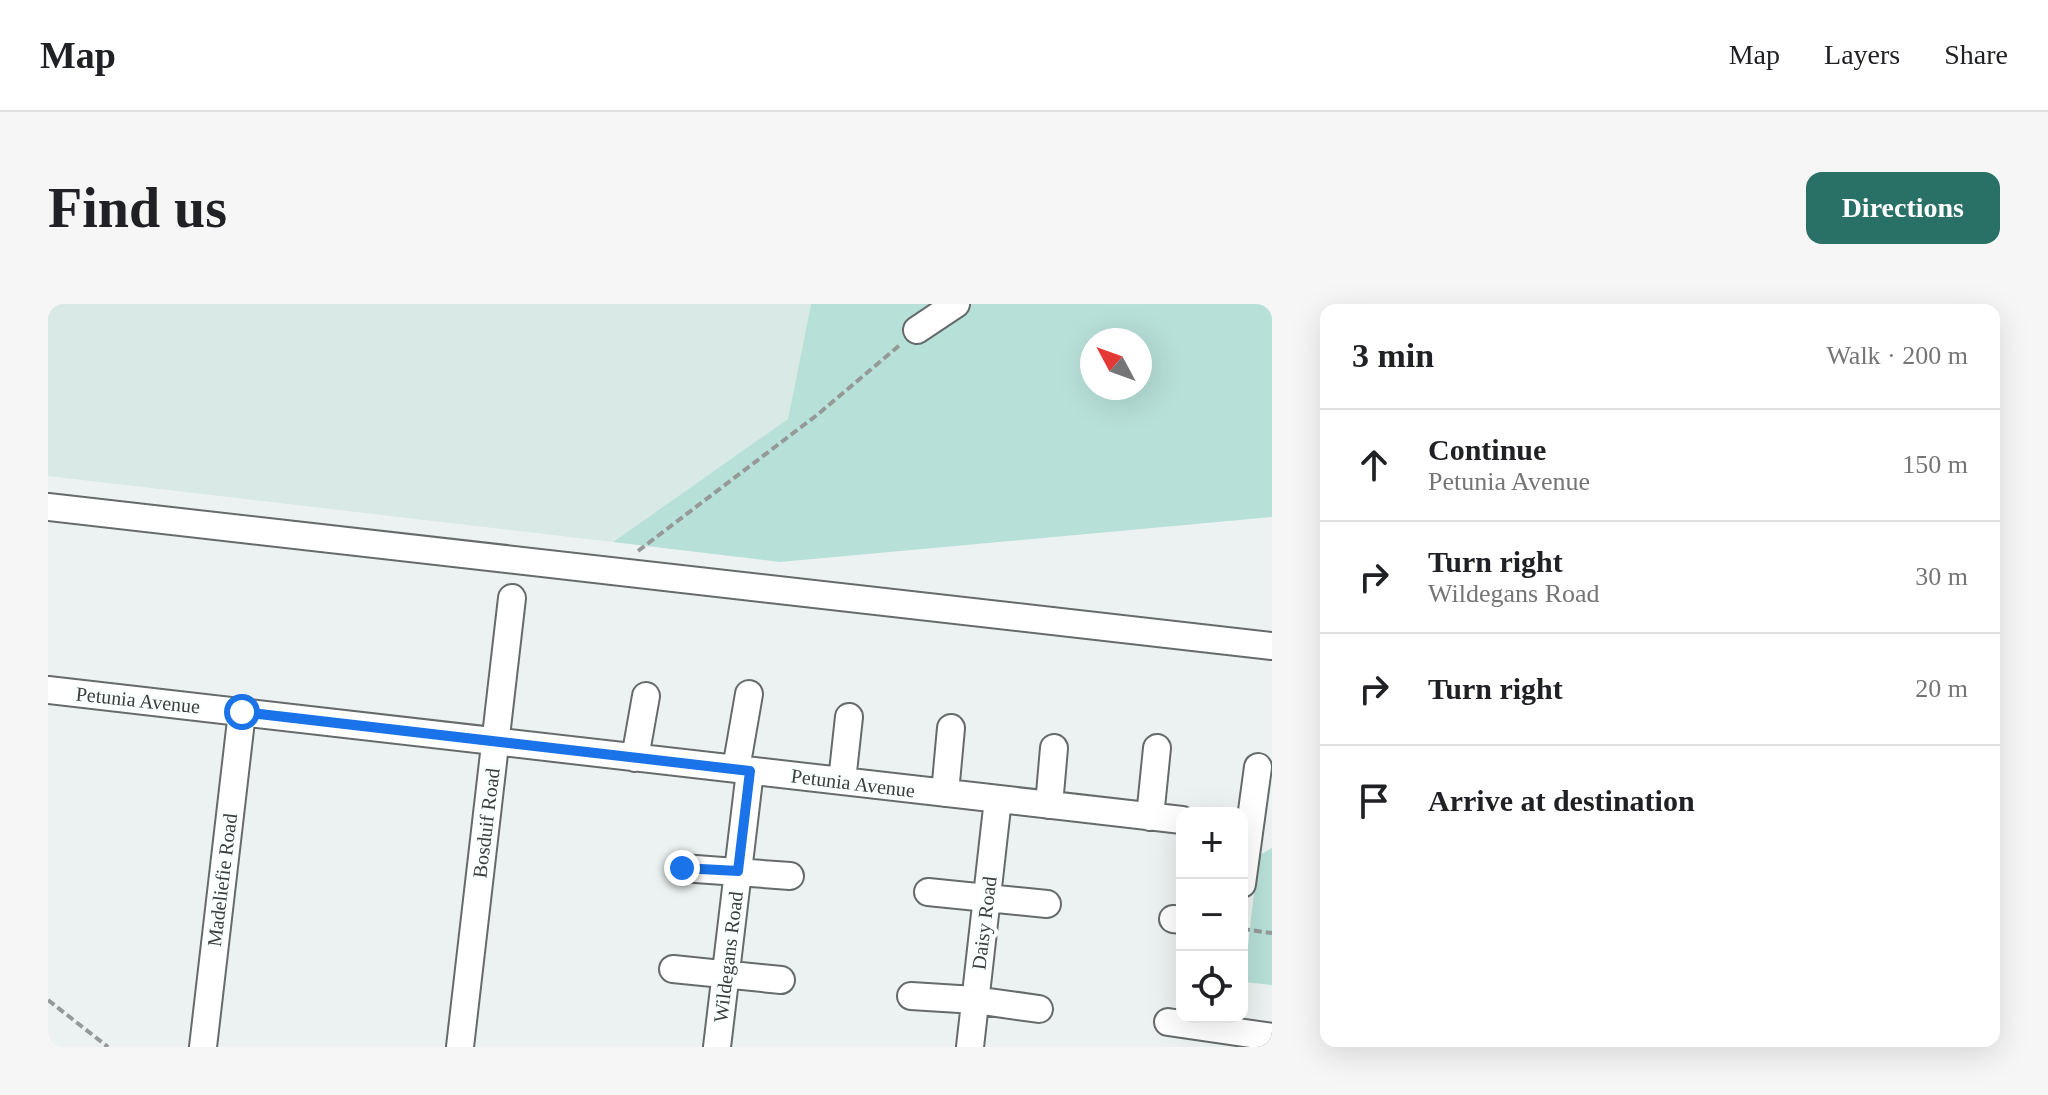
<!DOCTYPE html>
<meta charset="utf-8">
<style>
:root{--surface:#fff;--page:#f6f6f6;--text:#202124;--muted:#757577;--line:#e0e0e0;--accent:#297066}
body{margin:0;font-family:"Times New Roman",serif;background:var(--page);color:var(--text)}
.controls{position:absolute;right:24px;bottom:24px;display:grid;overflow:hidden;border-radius:16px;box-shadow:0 8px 32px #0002}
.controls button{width:72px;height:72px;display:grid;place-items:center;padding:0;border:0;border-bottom:2px solid var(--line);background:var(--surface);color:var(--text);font:40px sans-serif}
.compass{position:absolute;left:1032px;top:24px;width:72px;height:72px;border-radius:50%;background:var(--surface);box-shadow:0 8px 32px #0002;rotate:311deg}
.stop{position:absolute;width:24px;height:24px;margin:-18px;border:6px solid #1a73e8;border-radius:50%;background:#fff}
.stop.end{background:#1a73e8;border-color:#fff;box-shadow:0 2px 8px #0008}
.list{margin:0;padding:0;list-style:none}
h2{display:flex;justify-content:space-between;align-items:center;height:104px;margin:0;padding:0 32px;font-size:34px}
h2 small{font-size:26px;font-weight:400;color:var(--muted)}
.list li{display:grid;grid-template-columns:52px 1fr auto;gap:24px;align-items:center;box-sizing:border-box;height:112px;padding:0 32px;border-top:2px solid var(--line)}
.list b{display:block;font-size:30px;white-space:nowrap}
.list p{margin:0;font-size:26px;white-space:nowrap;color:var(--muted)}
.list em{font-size:26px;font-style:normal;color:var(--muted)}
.icon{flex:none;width:44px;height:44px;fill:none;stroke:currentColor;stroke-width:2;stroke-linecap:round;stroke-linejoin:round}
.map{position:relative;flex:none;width:1224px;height:743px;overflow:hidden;border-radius:16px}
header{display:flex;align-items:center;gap:48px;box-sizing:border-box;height:112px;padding:0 40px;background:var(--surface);border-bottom:2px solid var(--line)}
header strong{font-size:38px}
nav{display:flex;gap:44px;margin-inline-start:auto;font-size:28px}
.intro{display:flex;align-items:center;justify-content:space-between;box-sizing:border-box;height:192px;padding:0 48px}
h1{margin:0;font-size:56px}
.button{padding:20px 36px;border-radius:16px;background:var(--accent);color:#fff;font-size:28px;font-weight:700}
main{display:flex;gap:48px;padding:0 48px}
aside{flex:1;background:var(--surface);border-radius:16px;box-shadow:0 8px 32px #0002}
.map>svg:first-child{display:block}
.built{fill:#d9e9e6}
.green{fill:#b7e0d8;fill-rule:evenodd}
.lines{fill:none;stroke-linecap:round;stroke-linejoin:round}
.minor-casing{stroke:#656b6a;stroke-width:30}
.path{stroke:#959a99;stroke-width:4;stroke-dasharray:8 4;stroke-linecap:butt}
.minor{stroke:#fff;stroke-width:26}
.route{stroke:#1a73e8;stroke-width:10}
.labels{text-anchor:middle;stroke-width:8;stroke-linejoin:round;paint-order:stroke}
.street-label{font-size:20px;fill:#3b3e3d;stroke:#fbfffe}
</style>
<header>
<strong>Map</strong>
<nav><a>Map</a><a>Layers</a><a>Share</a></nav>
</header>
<div class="intro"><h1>Find us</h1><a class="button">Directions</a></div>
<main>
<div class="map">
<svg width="1224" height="743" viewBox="0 0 1224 743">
<rect width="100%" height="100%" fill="#ecf2f1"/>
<path class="built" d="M0,0H763L740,115L565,238L0,172Z"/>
<path class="green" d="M763,0H1224V213L732,258L565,238L740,115ZM1044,36H1092V84H1044Z
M1224,544V681L1196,678L1210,552Z"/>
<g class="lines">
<defs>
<path id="minor" d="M869,26L908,0
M0,203L1224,342
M0,386L1134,516
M587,454L598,392
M688,465L701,390
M794,477L801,413
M897,489L903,424
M1001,501L1006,444
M1102,513L1109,444
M634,564L742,572
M1194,580L1210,463
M880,588L999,600
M1125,615L1134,616
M625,665L733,676
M863,692L927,696L991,705
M1120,718L1224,733
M155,743L194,408
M412,743L464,294
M669,743L702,467
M922,743L950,495"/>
</defs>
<use href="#minor" class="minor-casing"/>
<path class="path" d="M590,247L769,111L853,40
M1194,625L1224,629
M0,696L60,743"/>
<use href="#minor" class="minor"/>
</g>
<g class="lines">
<path class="route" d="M194,408L702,467L690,567L634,564"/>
</g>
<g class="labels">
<g class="street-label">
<text transform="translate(90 396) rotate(6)" y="7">Petunia Avenue</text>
<text transform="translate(805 479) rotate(7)" y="7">Petunia Avenue</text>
<text transform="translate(438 519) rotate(-83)" y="7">Bosduif Road</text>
<text transform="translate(174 576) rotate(-83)" y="7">Madeliefie Road</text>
<text transform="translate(936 619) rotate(-83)" y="7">Daisy Road</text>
<text transform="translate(680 653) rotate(-83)" y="7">Wildegans Road</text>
</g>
</g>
</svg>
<div class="controls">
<button>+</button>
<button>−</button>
<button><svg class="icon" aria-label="locate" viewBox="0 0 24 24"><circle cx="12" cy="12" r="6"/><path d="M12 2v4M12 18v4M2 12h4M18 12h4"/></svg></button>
</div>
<svg class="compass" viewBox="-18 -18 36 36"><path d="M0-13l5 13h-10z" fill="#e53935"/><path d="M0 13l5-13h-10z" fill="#757577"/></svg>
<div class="stop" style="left:194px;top:408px"></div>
<div class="stop end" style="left:634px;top:564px"></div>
</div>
<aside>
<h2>3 min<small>Walk · 200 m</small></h2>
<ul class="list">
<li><svg class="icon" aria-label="ahead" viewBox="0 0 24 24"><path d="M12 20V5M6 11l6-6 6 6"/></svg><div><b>Continue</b><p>Petunia Avenue</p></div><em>150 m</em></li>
<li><svg class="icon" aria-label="right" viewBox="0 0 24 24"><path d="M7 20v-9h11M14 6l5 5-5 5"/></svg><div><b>Turn right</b><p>Wildegans Road</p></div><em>30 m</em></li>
<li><svg class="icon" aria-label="right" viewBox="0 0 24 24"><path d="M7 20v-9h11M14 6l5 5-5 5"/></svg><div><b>Turn right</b></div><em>20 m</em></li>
<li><svg class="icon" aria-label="arrive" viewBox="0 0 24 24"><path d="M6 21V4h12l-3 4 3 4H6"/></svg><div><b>Arrive at destination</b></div></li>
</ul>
</aside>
</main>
